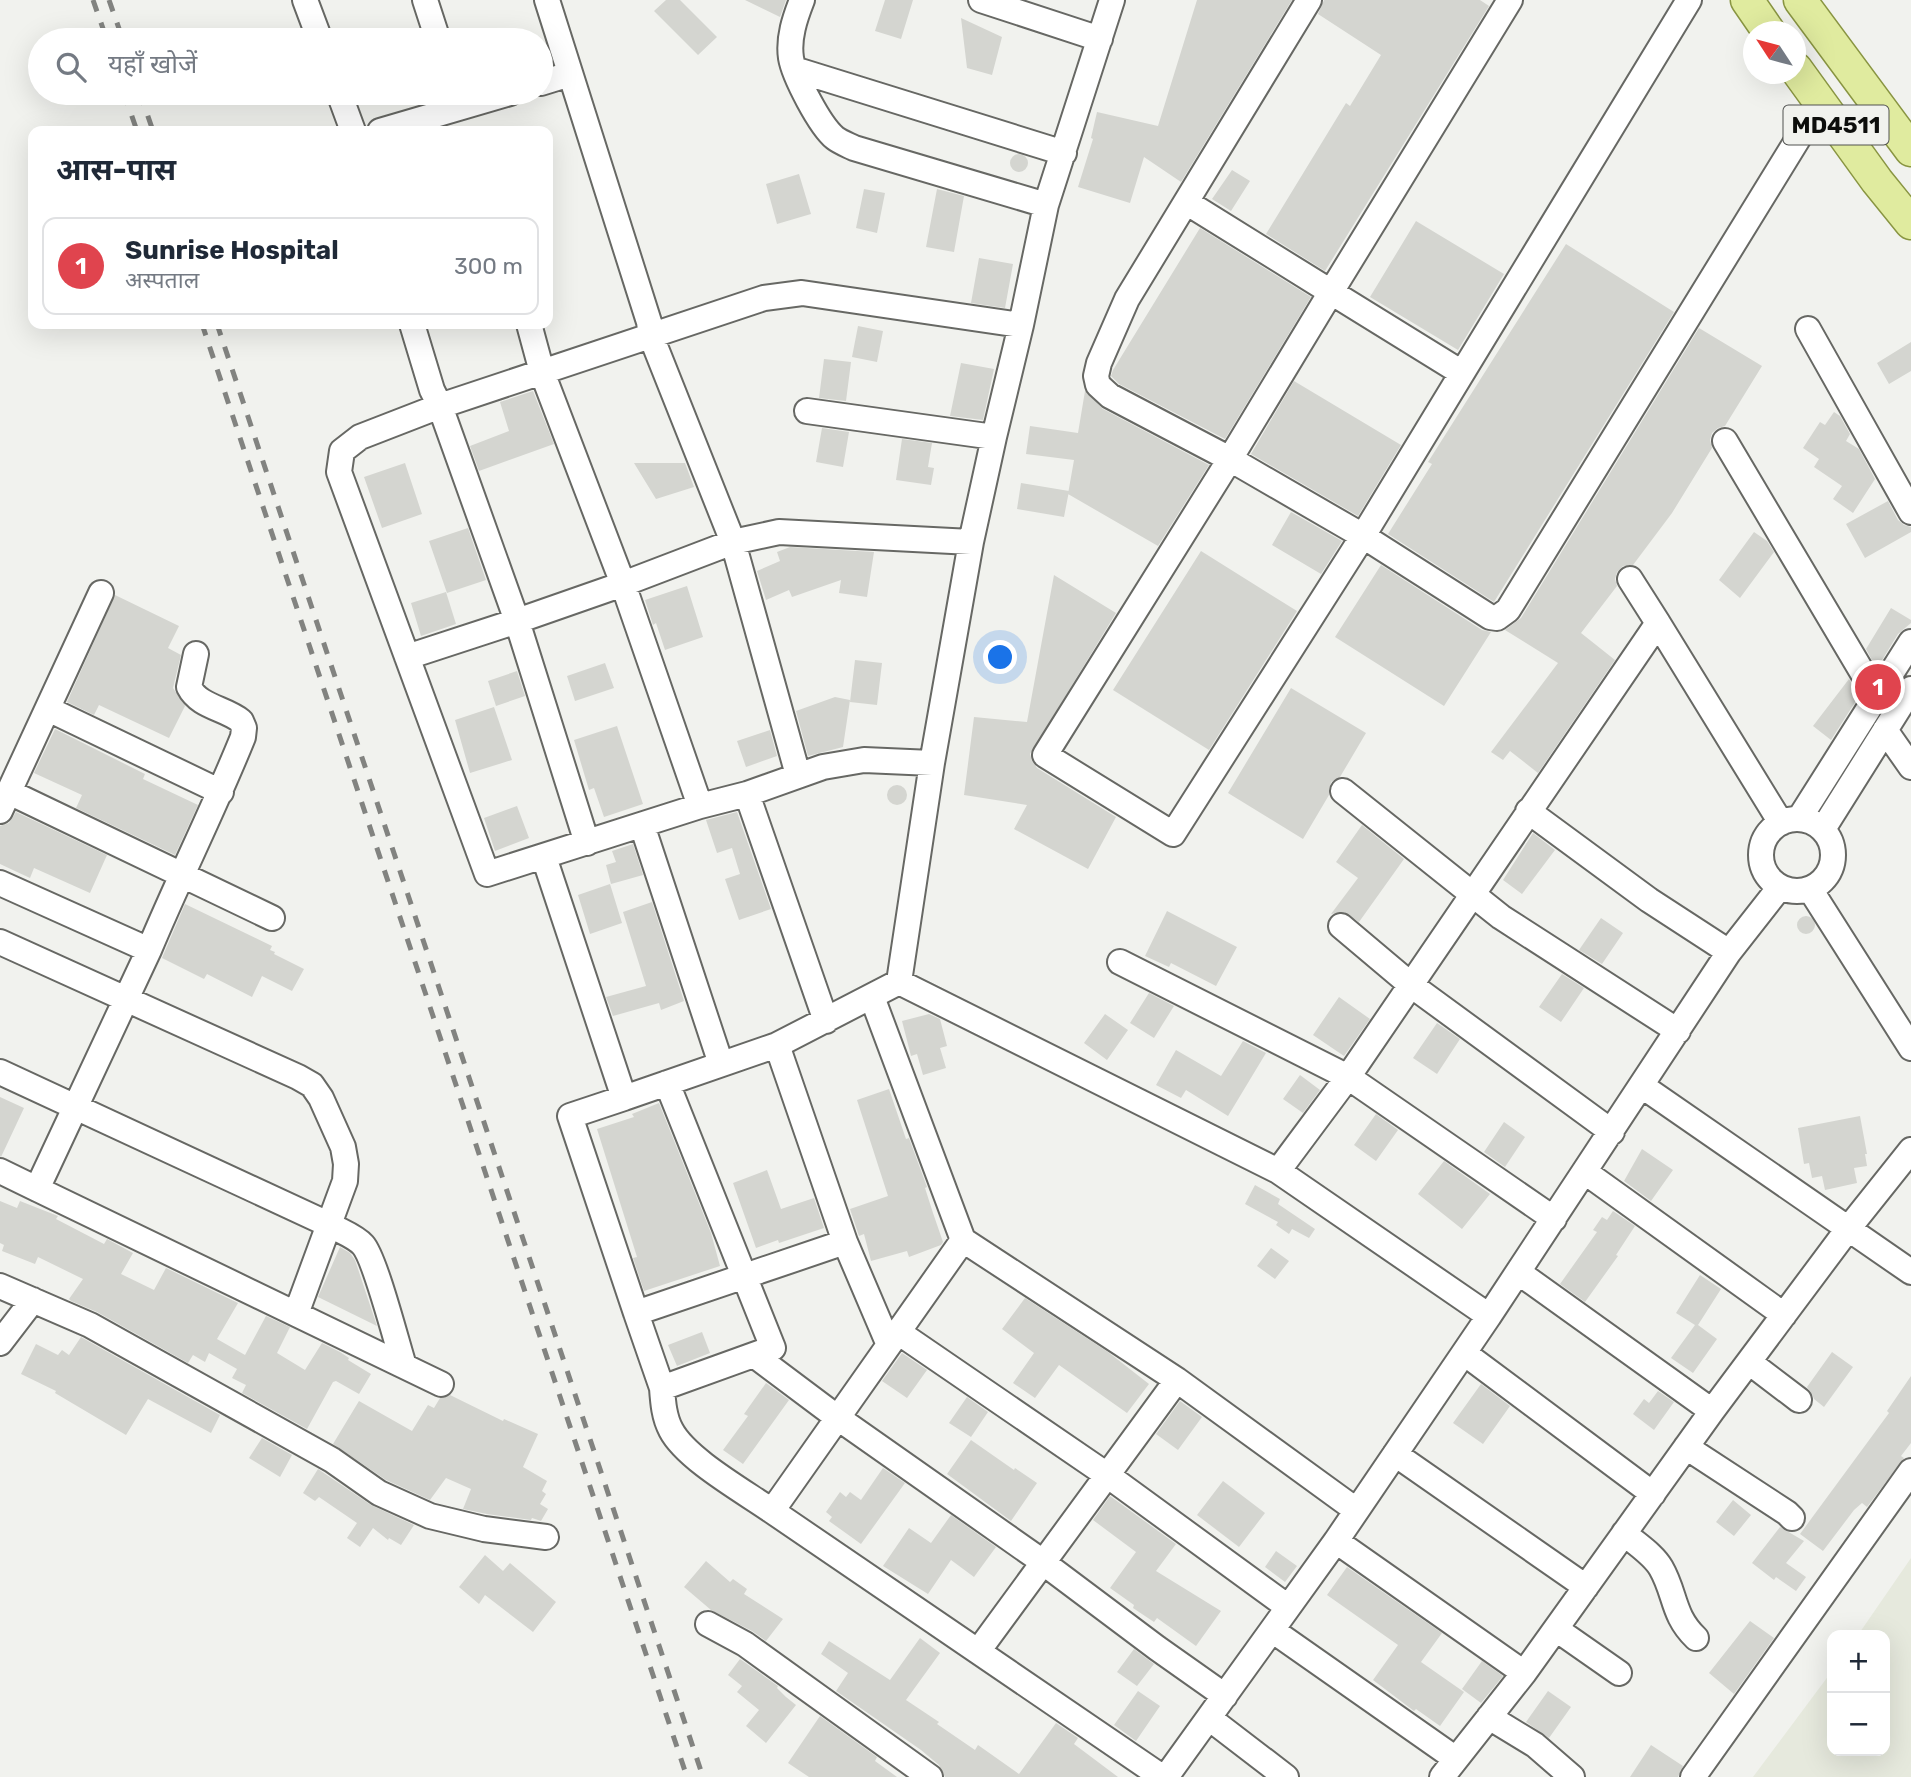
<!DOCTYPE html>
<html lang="hi">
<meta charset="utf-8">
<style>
:root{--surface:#fff;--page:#f2f2f3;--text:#1f2937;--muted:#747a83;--line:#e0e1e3;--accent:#2563eb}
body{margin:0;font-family:Rubik,"Noto Sans Devanagari",sans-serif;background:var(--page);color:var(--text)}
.controls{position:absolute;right:21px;bottom:21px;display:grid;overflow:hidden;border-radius:14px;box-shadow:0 7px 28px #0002}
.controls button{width:63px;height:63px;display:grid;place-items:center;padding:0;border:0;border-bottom:2px solid var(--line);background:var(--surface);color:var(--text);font:35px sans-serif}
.compass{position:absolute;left:1743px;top:21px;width:63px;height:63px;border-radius:50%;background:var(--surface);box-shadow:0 7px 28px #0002;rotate:306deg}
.you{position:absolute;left:1001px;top:658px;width:24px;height:24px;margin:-18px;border:5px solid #fff;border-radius:50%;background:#1a73e8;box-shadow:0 0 0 10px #1a73e833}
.badge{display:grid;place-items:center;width:46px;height:46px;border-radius:50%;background:var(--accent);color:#fff;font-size:23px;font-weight:700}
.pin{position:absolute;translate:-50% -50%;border:4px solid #fff;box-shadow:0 2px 7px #0006}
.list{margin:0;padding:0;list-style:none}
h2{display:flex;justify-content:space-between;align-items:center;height:91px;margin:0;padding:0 28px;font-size:30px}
h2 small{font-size:23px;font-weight:400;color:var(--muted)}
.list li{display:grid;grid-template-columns:46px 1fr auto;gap:21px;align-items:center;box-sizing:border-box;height:98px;margin:0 14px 14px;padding:0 14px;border:2px solid var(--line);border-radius:14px}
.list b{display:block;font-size:26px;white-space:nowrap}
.list p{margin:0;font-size:23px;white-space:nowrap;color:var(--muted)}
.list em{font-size:23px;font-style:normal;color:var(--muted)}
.icon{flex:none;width:38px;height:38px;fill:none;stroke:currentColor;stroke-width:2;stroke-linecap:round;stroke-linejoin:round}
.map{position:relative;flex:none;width:1911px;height:1777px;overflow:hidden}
.search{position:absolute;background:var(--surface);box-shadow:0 7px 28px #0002;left:28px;top:28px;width:525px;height:77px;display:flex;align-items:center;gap:18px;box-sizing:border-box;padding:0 24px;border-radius:38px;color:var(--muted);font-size:26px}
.panel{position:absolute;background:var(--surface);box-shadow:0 7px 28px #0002;left:28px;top:126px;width:525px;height:203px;border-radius:14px}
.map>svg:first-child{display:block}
.built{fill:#e6e9dd}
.building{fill:#d4d5d0}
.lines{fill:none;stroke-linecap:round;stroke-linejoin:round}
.minor-casing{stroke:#676864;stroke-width:28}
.major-casing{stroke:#899542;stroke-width:35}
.minor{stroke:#fff;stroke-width:24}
.major{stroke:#e0eb9f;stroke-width:32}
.rail{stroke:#828380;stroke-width:5;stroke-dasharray:12 12;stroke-linecap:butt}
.labels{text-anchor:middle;stroke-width:7;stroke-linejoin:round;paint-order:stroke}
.shield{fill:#f1f2ee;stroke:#515250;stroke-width:2}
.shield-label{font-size:23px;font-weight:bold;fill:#0d0e0c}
</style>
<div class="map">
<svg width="1911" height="1777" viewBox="0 0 1911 1777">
<rect width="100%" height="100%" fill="#f1f2ee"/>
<path class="built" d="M1911,1558V1777H1753L1832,1671V1751H1885V1635H1858Z"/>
<path class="building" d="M666,0H680L717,37L698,55L654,11Z
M745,0H786L780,17Z
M885,0H913L901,39L875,31Z
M1197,0H1292L1181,182L1144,157L1130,203L1078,187L1093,139L1091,138L1097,112L1158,126Z
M1324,0H1480L1489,6L1325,271L1266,234L1346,103L1350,106L1381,55L1318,14Z
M961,18L1002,37L992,75L967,68Z
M1010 163a9 9 0 1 1 18 0a9 9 0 1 1-18 0Z
M1232,170L1250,181L1231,211L1212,199Z
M799,174L811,214L777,224L766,184Z
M864,189L885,193L877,233L856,228Z
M937,189L964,196L954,252L926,247Z
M1416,221L1504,274L1458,350L1370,297Z
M1200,228L1311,297L1225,439L1119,384L1111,376L1113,370Z
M1566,244L1674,312L1494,602L1388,534L1432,464L1428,462Z
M979,258L1013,264L1005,308L971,303Z
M858,326L883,331L877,362L852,357Z
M1699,328L1762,366L1725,426L1718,428L1712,433L1710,440L1712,448L1672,513L1633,565L1623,566L1617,572L1615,579L1617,586L1581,633L1615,660L1538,773L1510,751L1503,760L1491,752L1558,663L1505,630L1521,618Z
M1911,342V371L1889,384L1877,363Z
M824,359L851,362L846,401L819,398Z
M961,363L994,369L983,420L950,416Z
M1294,381L1401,445L1358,516L1251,454Z
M533,391L554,444L479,471L470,446L509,431L500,402Z
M1085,391L1103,409L1209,465L1158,546L1068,494L1074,460L1026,454L1030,426L1078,433Z
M1834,412L1840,416L1850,434L1846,441L1859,449L1875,479L1853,513L1833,499L1842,486L1814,467L1819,459L1803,448L1820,422L1825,425Z
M822,428L849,432L843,467L816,462Z
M902,439L932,443L928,467L934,468L931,485L896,480Z
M405,463L422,514L382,528L364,477Z
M634,463H685L694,487L656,499Z
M1021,483L1069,491L1064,517L1017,509Z
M1888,501L1898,520L1904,525L1911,527V532L1865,558L1846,524Z
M1291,512L1342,541L1321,574L1272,545Z
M468,528L486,580L447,593L429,541Z
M1754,532L1767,541L1774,552L1740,598L1719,580Z
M790,547L874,552L867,597L839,593L841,580L792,597L789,590L766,600L757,571L780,561L777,552Z
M1201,551L1297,611L1209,750L1113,690Z
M1381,565L1482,630L1491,632L1444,706L1335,637Z
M1054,575L1116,613L1030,754L1032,761L1037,768L1116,817L1088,869L1014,829L1027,805L964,795L974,717L1027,722Z
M687,586L703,637L665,650L656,623L653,625L645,600Z
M446,592L456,624L421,636L411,603Z
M115,595L179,626L168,648L181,655L173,688L185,706L169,738L99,705L94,715L67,702Z
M1891,608L1911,620V623L1898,634L1879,665L1873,662L1866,649Z
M855,660L882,663L877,705L850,702Z
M605,663L614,688L575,701L567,676Z
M517,671L525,696L496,706L488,681Z
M1849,679L1859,696L1831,740L1813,726Z
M1291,688L1366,733L1340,777L1331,782L1329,795L1303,839L1228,793Z
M835,697L850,700L843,747L808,756L796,711Z
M494,707L512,760L470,773L455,720Z
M617,726L643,804L604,817L594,788L589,790L574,740Z
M55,729L145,774L143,779L198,805L175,855L76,808L82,795L34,773Z
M770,730L777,756L746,767L737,741Z
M887 795a10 10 0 1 1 20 0a10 10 0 1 1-20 0Z
M517,806L529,838L495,851L484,818Z
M16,812L107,855L90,893L34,868L30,878L0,864V826L9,823Z
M737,812L771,909L739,920L725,879L740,874L732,848L717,853L706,820Z
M1362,825L1404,859L1359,922L1344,912L1331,914L1358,878L1336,862Z
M1533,833L1555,850L1522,894L1503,880Z
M633,844L643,875L611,884L606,865L616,862L612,851Z
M610,884L622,923L590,934L578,895Z
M652,902L684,1001L661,1010L659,1003L613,1016L606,997L646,986L623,912Z
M185,904L272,946L270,950L275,952L274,954L304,969L292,991L262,976L252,997L207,974L204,979L162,958Z
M1167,911L1237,947L1216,986L1171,963L1169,967L1145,956Z
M1797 925a9 9 0 1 1 18 0a9 9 0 1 1-18 0Z
M1601,918L1623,933L1602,964L1579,950Z
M1562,974L1584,988L1561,1022L1539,1007Z
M1149,993L1174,1006L1154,1038L1130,1023Z
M1339,997L1370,1019L1344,1056L1313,1035Z
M929,1014L940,1019L947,1046L940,1048L946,1068L923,1075L917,1054L911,1056L902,1021Z
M1105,1014L1128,1030L1107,1060L1084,1043Z
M1437,1023L1460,1039L1437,1074L1413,1058Z
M1243,1041L1266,1053L1228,1116L1186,1090L1181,1098L1156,1085L1176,1050L1221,1076Z
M1300,1075L1320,1090L1303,1113L1283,1099Z
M889,1089L906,1139L909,1138L927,1187L925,1188L933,1213L943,1242L941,1245L909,1257L907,1251L871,1261L864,1234L859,1236L850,1209L888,1196L857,1100Z
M0,1097L24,1108L1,1157L0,1156Z
M659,1103L711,1233L720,1266L644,1291L633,1258L637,1257L597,1129L634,1117L632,1114Z
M1376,1114L1398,1130L1376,1161L1354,1145Z
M1860,1116L1867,1154H1865L1867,1166L1854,1168L1857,1183L1825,1190L1822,1176L1812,1178L1809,1163L1804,1164L1798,1128Z
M1504,1122L1525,1137L1505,1167L1484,1152Z
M1642,1149L1673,1170L1651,1201L1624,1181Z
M1444,1161L1490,1194L1462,1229L1418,1194Z
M767,1170L781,1209L814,1198L824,1228L779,1243L778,1240L756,1248L733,1183Z
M1255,1185L1280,1199L1278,1204L1315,1229L1309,1238L1292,1229L1289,1234L1276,1225L1278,1222L1245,1204Z
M0,1201L17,1208L20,1201L58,1216L56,1219L104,1244L107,1239L133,1253L121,1274L154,1290L166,1268L238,1303L217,1339L245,1355L266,1316L290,1327L277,1353L305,1370L322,1343L340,1352L349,1358L348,1360L371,1374L359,1394L336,1381L333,1382L307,1429L242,1393L246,1385L232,1378L237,1369L209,1353L205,1362L193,1355L188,1363L97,1312L71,1301L69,1299L83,1279L38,1257L35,1264L2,1251L4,1245L0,1243Z
M1613,1211L1635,1226L1616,1255L1618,1256L1585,1302L1560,1284L1597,1232L1593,1230L1602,1217L1607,1220Z
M340,1247L350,1253L355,1260L377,1326L318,1297Z
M1271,1248L1289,1261L1275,1279L1257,1266Z
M1700,1275L1721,1289L1698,1325L1717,1339L1693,1373L1671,1358L1695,1325L1676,1313Z
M1025,1298L1108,1352L1149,1384L1127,1413L1059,1365L1035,1398L1013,1383L1034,1353L1002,1329Z
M702,1332L710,1353L677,1366L668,1345Z
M81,1337L220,1415L211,1433L148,1399L126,1435L55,1393L56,1391L21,1374L36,1344L58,1355L62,1350L69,1355Z
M1832,1352L1853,1367L1824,1407L1814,1399L1812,1394L1807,1387Z
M902,1353L927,1370L907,1398L882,1381Z
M1911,1376V1443L1901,1456L1904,1458L1867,1507L1862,1503L1854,1510L1823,1551L1800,1534L1889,1413L1887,1411Z
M766,1383L789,1400L743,1464L723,1450L748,1416L744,1414Z
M1481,1384L1510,1406L1483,1444L1453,1423Z
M1658,1391L1674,1402L1654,1430L1633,1414L1644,1399L1649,1403Z
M450,1395L503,1421L504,1419L538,1434L523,1467L547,1481L542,1491L546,1494L540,1504L548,1509L541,1521L532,1518L531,1520L487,1514L463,1509L471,1489L446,1478L430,1500L386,1480L333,1444L359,1401L412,1431L428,1405L434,1408L440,1398Z
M967,1397L988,1412L971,1437L949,1423Z
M1180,1401L1202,1417L1178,1450L1156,1434Z
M262,1438L292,1455L280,1477L249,1458Z
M971,1440L1014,1470L1015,1468L1037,1483L1011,1521L947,1474Z
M883,1468L905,1483L861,1544L829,1521L832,1517L826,1512L840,1492L846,1497L850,1492L861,1500Z
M318,1469L371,1505L414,1525L401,1545L389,1538L388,1540L373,1528L360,1547L347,1538L357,1523L319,1497L315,1501L303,1493Z
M1223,1481L1265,1513L1239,1547L1197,1515Z
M1110,1496L1176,1544L1156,1571L1221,1611L1196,1646L1157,1618L1154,1622L1133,1608L1134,1605L1110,1588L1136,1552L1093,1520Z
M1733,1500L1751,1515L1734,1536L1716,1522Z
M951,1515L996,1547L974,1577L951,1560L928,1594L883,1566L909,1528L931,1543Z
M1780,1527L1804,1541L1786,1563L1806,1577L1796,1591L1776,1577L1774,1580L1752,1563Z
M1276,1551L1297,1566L1285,1582L1265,1567Z
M485,1555L503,1571L510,1563L556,1602L533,1632L485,1595L479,1604L459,1587Z
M706,1561L730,1582L733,1579L747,1589L744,1594L783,1619L766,1641L752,1631L711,1610L684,1587Z
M1347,1567L1442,1633L1421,1662L1464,1692L1440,1726L1416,1709L1414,1711L1373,1680L1398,1645L1327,1595Z
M1750,1621L1774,1638L1734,1694L1709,1673Z
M920,1638L940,1653L906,1700L939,1722L937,1724L975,1750L978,1745L1019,1774L1056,1723L1078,1738L1074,1744L1118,1777H945L939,1765L921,1750L836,1691L848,1673L821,1654L829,1641L890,1680Z
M1134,1649L1154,1664L1137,1686L1117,1672Z
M740,1659L778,1686L777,1688L786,1697L796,1705L766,1743L746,1726L759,1710L737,1692L742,1686L728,1675Z
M1482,1661L1503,1676L1481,1703L1462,1689Z
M1138,1691L1160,1706L1136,1741L1114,1725Z
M1548,1691L1571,1707L1549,1738L1526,1722Z
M820,1716L877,1757L875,1761L897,1777H809L788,1763Z
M1651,1745L1683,1766L1678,1777H1630Z"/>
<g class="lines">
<defs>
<path id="minor" d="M305,0L320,40
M425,0L438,40
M547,0L649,322L651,336L733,542L798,775
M802,0C795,18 788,38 791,58C794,76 820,126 835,138C840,142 848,145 854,148L1046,205
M981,0L1100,39
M1309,0L1186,202L1331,292L1230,459L1045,755L1173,834L1363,536L1689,0
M794,69L1064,153
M541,83L570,74
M339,93L353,131
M380,131L510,93
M1186,202L1127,299L1099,363L1096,376L1098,385L1110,396L1230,459L1363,536L1490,617L1497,618L1508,610L1820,103
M412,324L432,390L440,406L517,621L623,584L733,542L779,532L971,542
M529,324L542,372L623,584L700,806
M1808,329L1911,512
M1462,373L1331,292L1510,0
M807,411L994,437
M1725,441L1877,697
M1630,579L1658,623
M407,657L517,621L587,843
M48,709L221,792
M1885,730L1911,767
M932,763L864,760L823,767L747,794L700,806L487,874L339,472L342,451L360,437L440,406L764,298L802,293L1021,325
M1343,791L1501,917L1678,1031
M9,792L272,918
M747,794L826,1021
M0,811L101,593
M1528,811L1649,900L1729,952
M1761 855a36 36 0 1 1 72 0a36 36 0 1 1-72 0Z
M1799,819L1911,642
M642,825L721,1064
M1823,829L1911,689
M544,857L624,1098L777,1045L845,1242L889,1345
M0,883L149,950L37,1189L0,1171
M1810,889L1911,1048
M1341,926L1411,985L1612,1132
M0,942L298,1077L312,1085L321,1098L343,1147L346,1164L345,1181L296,1314
M149,950C179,878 214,809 243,737L244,728L241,721C225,708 199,707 189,687L196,654
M1120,962L1348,1077L1554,1219
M899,982L932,763L971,542L994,437L1021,325L1046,205L1112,0
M872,997L963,1240
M777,1045L899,982L1278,1171L1489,1316L1729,952L1780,887
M0,1072L330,1225C340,1231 355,1236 363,1245C375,1258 397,1344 404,1366
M1642,1086L1911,1272
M624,1098L570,1116L636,1313L845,1242
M1278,1171L1348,1077L1658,623L1781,823
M1585,1172L1784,1315
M37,1189L441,1384
M1518,1272L1712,1411
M0,1286L90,1325L332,1460L379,1493L430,1516L484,1529L546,1537
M636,1313L662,1388L773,1348L667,1083
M898,1332L1107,1475L1288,1607
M0,1343L33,1300
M1464,1353L1653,1494
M754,1355L838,1418L1033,1555L1157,1648L1225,1696
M1749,1362L1799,1400
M1177,1380L1356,1510
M662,1388C663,1402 664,1417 671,1430C686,1459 745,1492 772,1511
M1686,1447L1787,1513L1792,1518
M1395,1454L1586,1587
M1624,1533C1636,1544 1653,1554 1661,1568C1676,1594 1672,1615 1696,1638
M1336,1541L1524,1673
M708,1624L745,1644L930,1777
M1556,1629L1619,1673
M1272,1630L1456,1759
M979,1650L1177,1380L963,1240L772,1511L1162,1777
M1489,1717L1535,1745L1572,1777
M1209,1718L1286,1777
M1166,1777L1336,1541L1489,1316
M1442,1777L1524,1673L1712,1411L1848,1229L1911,1150
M1693,1777L1911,1471"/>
<path id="major" d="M1747,0L1769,32
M1800,0L1911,150
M1796,69L1877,181L1911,223"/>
</defs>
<use href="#minor" class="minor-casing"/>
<use href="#major" class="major-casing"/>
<use href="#minor" class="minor"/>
<use href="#major" class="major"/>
<path class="rail" d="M93,0L107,40
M109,0L123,40
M124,93L137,131
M140,93L153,131
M202,324L687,1777
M217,324L703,1777"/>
</g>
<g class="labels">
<rect class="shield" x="1783.5" y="105.5" width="105" height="39" rx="5"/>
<g class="shield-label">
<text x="1836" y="133">MD4511</text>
</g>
</g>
</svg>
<div class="controls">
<button>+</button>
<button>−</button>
</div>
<svg class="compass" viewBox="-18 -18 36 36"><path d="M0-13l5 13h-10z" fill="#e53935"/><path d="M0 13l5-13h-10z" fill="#747a83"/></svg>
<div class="you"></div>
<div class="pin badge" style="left:1878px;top:687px;background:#e0444e">1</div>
<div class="search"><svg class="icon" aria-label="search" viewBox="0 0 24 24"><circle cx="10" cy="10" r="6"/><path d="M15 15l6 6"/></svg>यहाँ खोजें</div>
<section class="panel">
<h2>आस-पास<small></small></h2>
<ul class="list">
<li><span class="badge" style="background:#e0444e">1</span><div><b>Sunrise Hospital</b><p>अस्पताल</p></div><em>300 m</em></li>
</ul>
</section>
</div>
